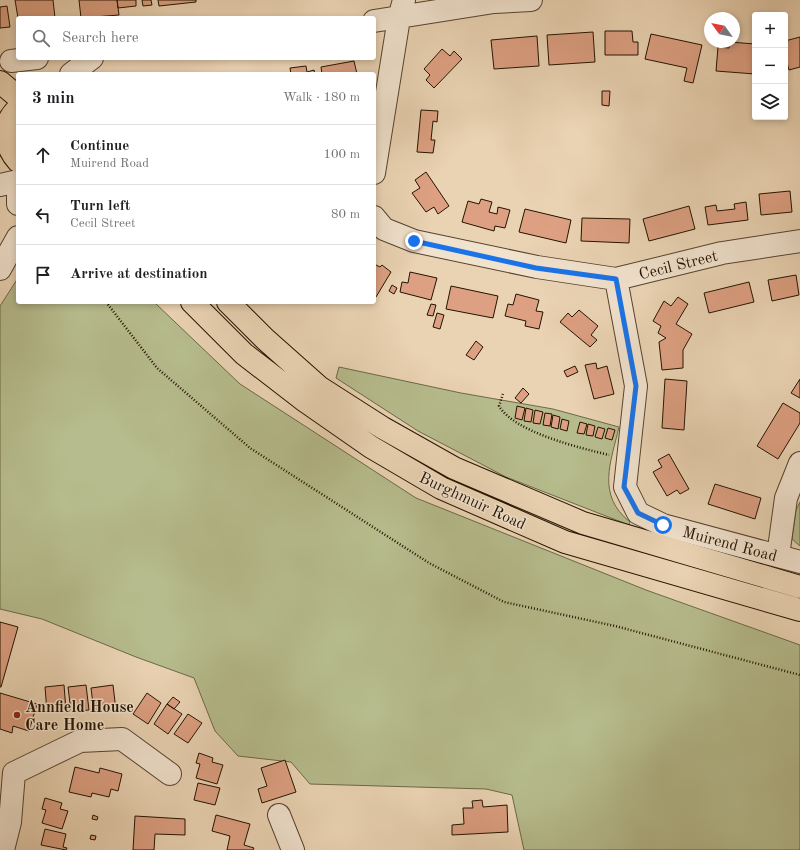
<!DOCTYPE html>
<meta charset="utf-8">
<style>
:root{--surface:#fff;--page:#f2f2f2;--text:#202124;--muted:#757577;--line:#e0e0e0}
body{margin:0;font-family:"Old Standard TT",serif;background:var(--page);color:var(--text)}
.controls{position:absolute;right:12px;top:12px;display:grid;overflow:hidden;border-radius:4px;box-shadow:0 2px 6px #0003}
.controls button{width:36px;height:36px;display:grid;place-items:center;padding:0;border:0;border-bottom:1px solid var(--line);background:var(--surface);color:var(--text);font:20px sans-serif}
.compass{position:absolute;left:704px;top:12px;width:36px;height:36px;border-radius:50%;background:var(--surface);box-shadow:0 2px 6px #0003;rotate:303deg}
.stop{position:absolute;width:12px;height:12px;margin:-9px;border:3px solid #1a73e8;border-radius:50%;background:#fff}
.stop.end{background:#1a73e8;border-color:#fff;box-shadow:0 1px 4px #0008}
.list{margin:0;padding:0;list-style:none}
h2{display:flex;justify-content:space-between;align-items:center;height:52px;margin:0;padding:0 16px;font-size:17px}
h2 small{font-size:13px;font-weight:400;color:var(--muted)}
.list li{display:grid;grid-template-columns:26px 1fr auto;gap:12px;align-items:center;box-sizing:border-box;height:60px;padding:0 16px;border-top:1px solid var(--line)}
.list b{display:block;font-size:15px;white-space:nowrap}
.list p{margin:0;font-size:13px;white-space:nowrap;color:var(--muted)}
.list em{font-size:13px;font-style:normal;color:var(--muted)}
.icon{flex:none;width:22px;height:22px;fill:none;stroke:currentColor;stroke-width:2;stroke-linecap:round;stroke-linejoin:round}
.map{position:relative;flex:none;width:800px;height:850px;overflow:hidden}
.search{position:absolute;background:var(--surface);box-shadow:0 2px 6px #0003;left:16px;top:16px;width:360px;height:44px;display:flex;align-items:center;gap:10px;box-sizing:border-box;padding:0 14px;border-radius:4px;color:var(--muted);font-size:15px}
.panel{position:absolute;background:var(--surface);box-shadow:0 2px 6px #0003;left:16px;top:72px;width:360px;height:232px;border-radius:4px}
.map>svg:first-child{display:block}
.green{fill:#b6bc8d;stroke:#6c6847}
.building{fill:#dda082;stroke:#231301}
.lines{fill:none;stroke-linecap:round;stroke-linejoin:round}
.minor-casing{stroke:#55432e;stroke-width:24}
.major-casing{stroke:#231301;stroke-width:24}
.path{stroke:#231301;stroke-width:2.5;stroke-dasharray:1 2;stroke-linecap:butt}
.minor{stroke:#f1e2ce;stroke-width:22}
.major{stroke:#ead3b3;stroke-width:22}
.route{stroke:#1a73e8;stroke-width:5}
.poi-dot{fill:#8f2418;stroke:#f1e2ce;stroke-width:1.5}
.labels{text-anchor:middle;stroke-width:3;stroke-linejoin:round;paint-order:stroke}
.street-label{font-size:16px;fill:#231301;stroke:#f1e2ce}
.poi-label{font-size:16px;font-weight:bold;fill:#231301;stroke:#f1e2ce;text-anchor:start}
</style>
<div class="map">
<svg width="800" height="850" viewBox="0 0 800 850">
<rect width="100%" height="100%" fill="#ead3b3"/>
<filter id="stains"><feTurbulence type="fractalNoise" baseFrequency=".005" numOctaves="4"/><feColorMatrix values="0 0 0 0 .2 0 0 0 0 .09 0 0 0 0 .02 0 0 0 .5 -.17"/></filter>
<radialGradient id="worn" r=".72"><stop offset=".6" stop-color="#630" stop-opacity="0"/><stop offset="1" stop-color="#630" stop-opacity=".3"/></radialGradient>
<path class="green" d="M18,278V302H154L240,384L416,498L646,590L800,645V850H524L512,795L486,789L310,784L291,762L238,756L215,731L194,678L136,657L42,619L0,609V306Z
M339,367L461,393L553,409L619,427C611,462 596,495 630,522L629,525L506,477L418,431L336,378Z
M800,502V546L792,539L796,510Z"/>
<path class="building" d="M15,0H53L55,18H18Z
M79,0H117L119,15L81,18Z
M117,0H136V6L118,8Z
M142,0H151L152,5L143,6Z
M158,0H196V2L159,6Z
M7,6L10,27L0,28V7Z
M605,31H632L633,42H638V55H605Z
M593,32L595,62L549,65L547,35Z
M651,34L702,45L693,83L684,81L687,68L645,59Z
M537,36L539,66L494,69L491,40Z
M800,37V67L789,70L785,56V41Z
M730,42L755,44V74L716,71L718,47L729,48Z
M442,49L450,56L454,51L462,59L434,88L426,80L430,75L424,69Z
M354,61L357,74H322L321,67Z
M306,66L307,72L314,70L315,74H291L290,68Z
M602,91H610L609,106L602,105Z
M421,110L438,111L437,122L433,121L431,140H435L433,153L417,152Z
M426,172L449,206L438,214L434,207L426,212L412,193L420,188L415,180Z
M790,191L792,212L761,215L759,194Z
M481,199L492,202L489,212L497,214L498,207L510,210L505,228L495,226L494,231L462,222L468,201L479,204Z
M746,202L748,220L708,225L705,207L716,205L717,211L735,209L734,204Z
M689,206L695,229L649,241L643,219Z
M525,209L571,220L566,243L519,232Z
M582,218L630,219L629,243L581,241Z
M374,264L380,267L382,265L391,272L376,297L374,295Z
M410,272L437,278L431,300L400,292L402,282L408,283Z
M796,275L799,295L772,301L768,280Z
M749,282L754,302L709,313L704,293Z
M392,285L397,288L394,294L389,291Z
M451,286L498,296L493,318L446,309Z
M516,294L539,300L536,311L543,312L539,329L525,326L526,321L505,316L508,304L513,305Z
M678,297L688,304L676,324L692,334L683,350V368L662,370L659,342L666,338L658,333L661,326L653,321L664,301L671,306Z
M431,304L436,305L433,316L427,315Z
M579,310L598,326L591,335L597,340L590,347L560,322L568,313L572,317Z
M437,313L444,315L440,329L433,327Z
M476,341L483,347L474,360L466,355Z
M596,363L597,369L607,366L614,394L594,399L585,365Z
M575,366L578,372L567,377L564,371Z
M665,379L687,381L684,430L662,428Z
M800,379V398L791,393Z
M523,388L529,394L521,403L515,398Z
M783,403L800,413V423L778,459L757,446Z
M517,406L525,408L522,420L515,418Z
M526,408L533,410L531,422L524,421Z
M535,410L543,412L540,424L533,423Z
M545,413L552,414L550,426L543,425Z
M553,415L560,417L558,429L551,427Z
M562,419L569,421L567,431L560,429Z
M580,422L587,424L584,434L577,433Z
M588,424L595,426L593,436L586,435Z
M598,427L605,429L602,439L595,437Z
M608,428L615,430L612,440L605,438Z
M669,454L689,489L680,494L677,490L667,496L653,472L662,467L658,460Z
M715,484L761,498L755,519L708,504Z
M0,622L18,627L1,687H0Z
M64,685L66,710L47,712L45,687Z
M86,685L89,710L71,712L68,687Z
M113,685L116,710L94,712L91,688Z
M0,693L37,704L29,731L13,726L12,733L0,729Z
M147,693L161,703L148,724L133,714Z
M173,697L180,702L174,709L167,704Z
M167,704L182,714L168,734L154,724Z
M188,714L202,723L188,743L174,734Z
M199,753L213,758L212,762L223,765L217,784L196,778L200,764L196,763Z
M285,760L296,792L262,803L258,789L267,786L261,768Z
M75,767L99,773L100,768L122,774L118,791L111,789L109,797L92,793L91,797L69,792Z
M198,783L220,788L215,805L194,800Z
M45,798L62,803L60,809L68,811L62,829L42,823L46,810L42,809Z
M482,800L483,807L507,805L508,832L452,835V825L464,824L463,808H473L472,801Z
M93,815L98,817L97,820L92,819Z
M216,815L250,824L244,845L254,848L253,850H227L230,836L212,831Z
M135,816L185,819V835L155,834L154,850H133Z
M45,829L66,834L63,847L67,848L66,850L41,845Z
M91,835L96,836L95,840L90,839Z"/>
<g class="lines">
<defs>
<path id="minor" d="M374,21L494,2L531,0
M11,61L37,58
M71,74L92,58
M374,173L399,18L404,0
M0,185L18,181
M18,192V204
M374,217L384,229L414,241L537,267L616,279L722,253L800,241
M0,269L18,237
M616,279L636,386L625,487L638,513L663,525L800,562
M778,556L786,498L800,463
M279,815L293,850
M3,850L10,822L14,773L80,741L122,739L170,774"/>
<path id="major" d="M0,82L18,97
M18,109C1,123 5,147 18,161
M192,302L244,354L305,401L371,447L441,488L565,542L800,610
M228,302L265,339L319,387L383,428L454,468L583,523L800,587"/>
</defs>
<use href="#minor" class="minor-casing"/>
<use href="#major" class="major-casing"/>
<path class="path" d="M106,302L157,368L250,448L429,563L504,602L615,626L800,675
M503,394L499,406C514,432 580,448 609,455"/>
<use href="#minor" class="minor"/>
<use href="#major" class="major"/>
</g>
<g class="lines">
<path class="route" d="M414,241L536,268L616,279L636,386L624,487L638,513L663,525"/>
</g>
<circle class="poi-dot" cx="17" cy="715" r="4"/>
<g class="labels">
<g class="street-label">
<text transform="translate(678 264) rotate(-14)" y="6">Cecil Street</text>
<text transform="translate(473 500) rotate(25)" y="6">Burghmuir Road</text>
<text transform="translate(730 543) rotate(15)" y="6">Muirend Road</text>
</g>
<g class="poi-label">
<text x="25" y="712">Annfield House<tspan x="25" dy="18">Care Home</tspan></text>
</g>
</g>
<rect width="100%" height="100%" filter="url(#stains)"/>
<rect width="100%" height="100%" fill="url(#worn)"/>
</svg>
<div class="controls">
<button>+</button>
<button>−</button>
<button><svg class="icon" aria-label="layers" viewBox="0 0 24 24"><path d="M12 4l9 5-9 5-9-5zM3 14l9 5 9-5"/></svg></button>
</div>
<svg class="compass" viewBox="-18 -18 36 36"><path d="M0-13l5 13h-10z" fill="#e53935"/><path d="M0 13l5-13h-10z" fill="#757577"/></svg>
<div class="stop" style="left:663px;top:525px"></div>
<div class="stop end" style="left:414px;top:241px"></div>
<div class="search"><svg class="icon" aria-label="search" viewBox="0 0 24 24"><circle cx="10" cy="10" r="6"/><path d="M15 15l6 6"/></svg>Search here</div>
<section class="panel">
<h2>3 min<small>Walk · 180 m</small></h2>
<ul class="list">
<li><svg class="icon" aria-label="ahead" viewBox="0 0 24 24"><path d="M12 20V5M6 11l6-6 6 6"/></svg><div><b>Continue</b><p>Muirend Road</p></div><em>100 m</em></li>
<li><svg class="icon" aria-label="left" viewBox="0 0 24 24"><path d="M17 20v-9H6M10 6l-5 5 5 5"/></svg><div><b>Turn left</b><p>Cecil Street</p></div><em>80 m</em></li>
<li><svg class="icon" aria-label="arrive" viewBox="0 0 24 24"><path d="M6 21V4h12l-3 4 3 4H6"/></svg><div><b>Arrive at destination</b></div></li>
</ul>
</section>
</div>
